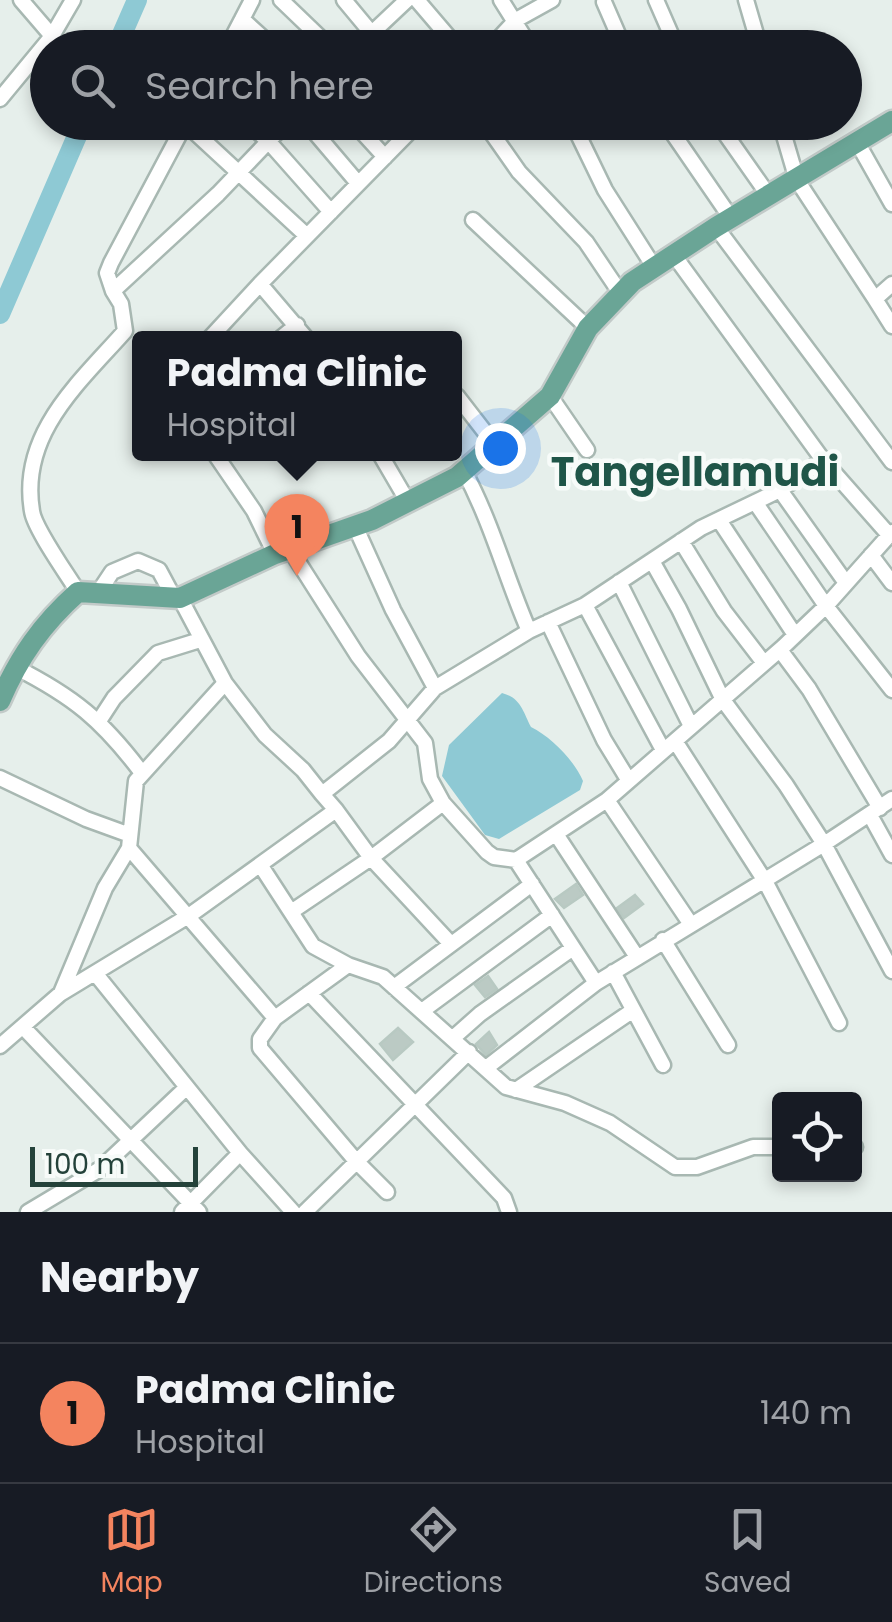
<!DOCTYPE html>
<style>
:root{--surface:#171b24;--page:#20242c;--text:#f1f3f6;--muted:#9ea1a6;--line:#363941;--accent:#f4845f}
body{margin:0;font-family:Poppins,sans-serif;background:var(--page);color:var(--text)}
.controls{position:absolute;right:30px;bottom:30px;display:grid;overflow:hidden;border-radius:10px;box-shadow:0 5px 15px #0003}
.controls button{width:90px;height:90px;display:grid;place-items:center;padding:0;border:0;border-bottom:2px solid var(--line);background:var(--surface);color:var(--text);font:50px sans-serif}
.scale{position:absolute;left:30px;bottom:25px;width:168px;box-sizing:border-box;padding-left:10px;border:5px solid #24423a;border-top:0;font-size:28px;line-height:35px;white-space:nowrap;color:#24423a;-webkit-text-stroke:8px #f7fbf9;paint-order:stroke}
.you{position:absolute;left:500px;top:448px;width:35px;height:35px;margin:-25px;border:8px solid #fff;border-radius:50%;background:#1a73e8;box-shadow:0 0 0 15px #1a73e833}
.badge{display:grid;place-items:center;width:65px;height:65px;border-radius:50%;background:var(--accent);color:#111;font-size:32px;font-weight:700}
.pin{position:absolute;translate:-50% -82px;filter:drop-shadow(0 2px 5px #0008)}
.pin::after{content:'';position:absolute;top:52px;width:35px;height:30px;background:inherit;clip-path:polygon(0 0,100% 0,50% 100%)}
.popup{position:absolute;left:132px;top:331px;width:330px;height:130px;box-sizing:border-box;display:grid;place-content:center;border-radius:10px;background:var(--surface);filter:drop-shadow(0 2px 8px #0005);font-size:32px;white-space:nowrap;color:var(--muted)}
.popup b{font-size:38px;color:var(--text)}
.popup::after{content:'';position:absolute;left:50%;top:100%;margin-left:-20px;border:20px solid transparent;border-top-color:var(--surface)}
.list{margin:0;padding:0;list-style:none}
h2{display:flex;justify-content:space-between;align-items:center;height:130px;margin:0;padding:0 40px;font-size:42px}
h2 small{font-size:32px;font-weight:400;color:var(--muted)}
.list li{display:grid;grid-template-columns:65px 1fr auto;gap:30px;align-items:center;box-sizing:border-box;height:140px;padding:0 40px;border-top:2px solid var(--line)}
.list b{display:block;font-size:38px;white-space:nowrap}
.list p{margin:0;font-size:32px;white-space:nowrap;color:var(--muted)}
.list em{font-size:32px;font-style:normal;color:var(--muted)}
.icon{flex:none;width:55px;height:55px;fill:none;stroke:currentColor;stroke-width:2;stroke-linecap:round;stroke-linejoin:round}
.map{position:relative;flex:none;width:892px;height:1212px;overflow:hidden}
.search{position:absolute;background:var(--surface);box-shadow:0 5px 15px #0003;left:30px;right:30px;top:30px;height:110px;display:flex;align-items:center;gap:25px;box-sizing:border-box;padding:0 35px;border-radius:55px;color:var(--muted);font-size:38px}
.sheet{height:270px;background:var(--surface)}
nav{display:flex;justify-content:space-around;align-items:center;box-sizing:border-box;height:140px;border-top:2px solid var(--line);background:var(--surface);font-size:28px;color:var(--muted)}
nav a{display:grid;justify-items:center;gap:5px}
nav .on{color:var(--accent)}
.map>svg:first-child{display:block}
.water{fill:#8ec9d4}
.lines{fill:none;stroke-linecap:round;stroke-linejoin:round}
.river{stroke:#8ec9d4;stroke-width:20}
.building{fill:#bbcac4;stroke:#b8c9c2;stroke-width:2.5}
.street-casing{stroke:#a8b8b2;stroke-width:19}
.primary-casing{stroke:#c2cac8;stroke-width:25}
.street{stroke:#fff;stroke-width:14}
.primary{stroke:#6aa596;stroke-width:20}
.labels{text-anchor:middle;stroke-width:9;stroke-linejoin:round;paint-order:stroke}
.district-label{font-size:40px;font-weight:bold;fill:#1f5548;stroke:#f7fbf9}
</style>
<div class="map">
<svg width="892" height="1212" viewBox="0 0 892 1212">
<rect width="100%" height="100%" fill="#e6efeb"/>
<path class="water" d="M502,693C521,698 523,712 531,727C551,737 574,760 583,781L580,790L499,839L485,835L442,776L449,745Z"/>
<g class="lines">
<path class="river" d="M116,48L137,0
M0,314L83,122"/>
</g>
<path class="building" d="M576,884L583,895L564,908L555,899Z
M635,895L643,904L624,918L617,908Z
M488,976L497,989L485,997L475,985Z
M398,1028L413,1042L393,1060L380,1044Z
M489,1032L497,1045L486,1055L476,1044Z"/>
<g class="lines">
<defs>
<path id="street" d="M21,0L52,36
M281,0L331,48
M344,0L384,48
M417,0L458,48
M501,0L531,48
M656,0L677,48
M746,0L760,48
M604,2L624,48
M242,19L274,48
M227,48L252,0
M356,48L407,0
M490,48L516,20L552,0
M0,99L52,36L73,0
M247,122L269,142L331,212
M306,122L357,182
M353,122L385,157
M484,122L519,172L586,242L621,294
M572,122L605,190L654,267
M665,122L731,218
M717,122L769,196
M780,122L797,180L875,299L892,284
M186,124L307,236
M857,142L892,204
M473,220L588,328
M716,227L892,462
M673,254L823,460
M260,284L419,122
M113,291L107,273L111,263L186,122
M875,299L892,326
M210,338L260,284L306,338
M281,338L297,325
M457,396L495,445
M550,396L587,450
M215,454L254,511L275,554
M380,454L408,502
M464,471C492,523 506,578 529,631
M780,490L846,583
M755,502L826,606L892,690
M719,520L795,635
M355,526L393,610L435,688
M681,541L724,611L764,663
M290,549L358,656L425,743L430,779L443,803L371,858L451,944
M871,555L892,583
M652,561L679,609L723,700L786,785L824,844L892,971
M619,582L691,726
M78,592C67,574 34,528 32,511C19,434 79,383 125,331L121,304L113,291L218,194L287,122
M98,593L112,572L138,561L159,570L174,598
M585,605L663,750
M548,622L604,740L629,781
M780,650L809,689L880,808
M15,667C74,697 102,720 142,773
M225,683L265,735L303,770L322,794
M99,721L114,698L158,653L200,640
M675,741L765,881L839,1023
M0,778L86,819L130,835
M607,800L516,860L596,983L824,844L892,799
M443,803L487,852L494,857L516,860
M870,815L892,855
M556,834L637,957
M129,848L275,1018L348,965L383,977L506,1087L565,1103L610,1123L675,1167H697L753,1147H780
M261,866L313,946L348,965
M291,912L371,858L336,810
M690,923L607,800L783,647L826,606L892,532
M663,940L728,1045
M613,972L663,1065
M95,973L240,1153
M394,987L532,884
M61,993L105,888L129,848L136,781L225,683L180,598
M309,993L504,1198L509,1212
M422,1011L552,915
M275,1018L260,1039V1048L356,1161L387,1192
M23,1027L199,1212
M453,1038L480,1014L573,948
M0,1046L60,994L190,915L336,810L322,794L389,741L435,688L529,631L585,605L701,528L780,490L823,460L889,535
M486,1068L596,983
M516,1090L632,1011
M854,1147H855
M28,1212L100,1169L187,1087
M182,1212L240,1153L293,1212
M305,1212L469,1052"/>
<path id="primary" d="M0,701C19,657 42,624 78,592L180,598L275,554L372,520L457,477L550,396L588,328L632,282L716,227L892,121"/>
</defs>
<use href="#street" class="street-casing"/>
<use href="#primary" class="primary-casing"/>
<use href="#street" class="street"/>
<use href="#primary" class="primary"/>
</g>
<g class="labels">
<g class="district-label">
<text x="695" y="486">Tangellamudi</text>
</g>
</g>
</svg>
<div class="controls">
<button><svg class="icon" aria-label="locate" viewBox="0 0 24 24"><circle cx="12" cy="12" r="6"/><path d="M12 2v4M12 18v4M2 12h4M18 12h4"/></svg></button>
</div>
<div class="scale">100 m</div>
<div class="you"></div>
<div class="pin badge" style="left:297px;top:576px">1</div>
<div class="popup"><b>Padma Clinic</b>Hospital</div>
<div class="search"><svg class="icon" aria-label="search" viewBox="0 0 24 24"><circle cx="10" cy="10" r="6"/><path d="M15 15l6 6"/></svg>Search here</div>
</div>
<section class="sheet">
<h2>Nearby<small></small></h2>
<ul class="list">
<li><span class="badge">1</span><div><b>Padma Clinic</b><p>Hospital</p></div><em>140 m</em></li>
</ul>
</section>
<nav>
<a class="on"><svg class="icon" aria-label="map" viewBox="0 0 24 24"><path d="M3 6l6-2 6 2 6-2v14l-6 2-6-2-6 2zM9 4v14M15 6v14"/></svg>Map</a>
<a><svg class="icon" aria-label="directions" viewBox="0 0 24 24"><path d="M12 3l9 9-9 9-9-9zM9 14v-3h6M13 9l2 2-2 2"/></svg>Directions</a>
<a><svg class="icon" aria-label="saved" viewBox="0 0 24 24"><path d="M7 4h10v16l-5-4-5 4z"/></svg>Saved</a>
</nav>
